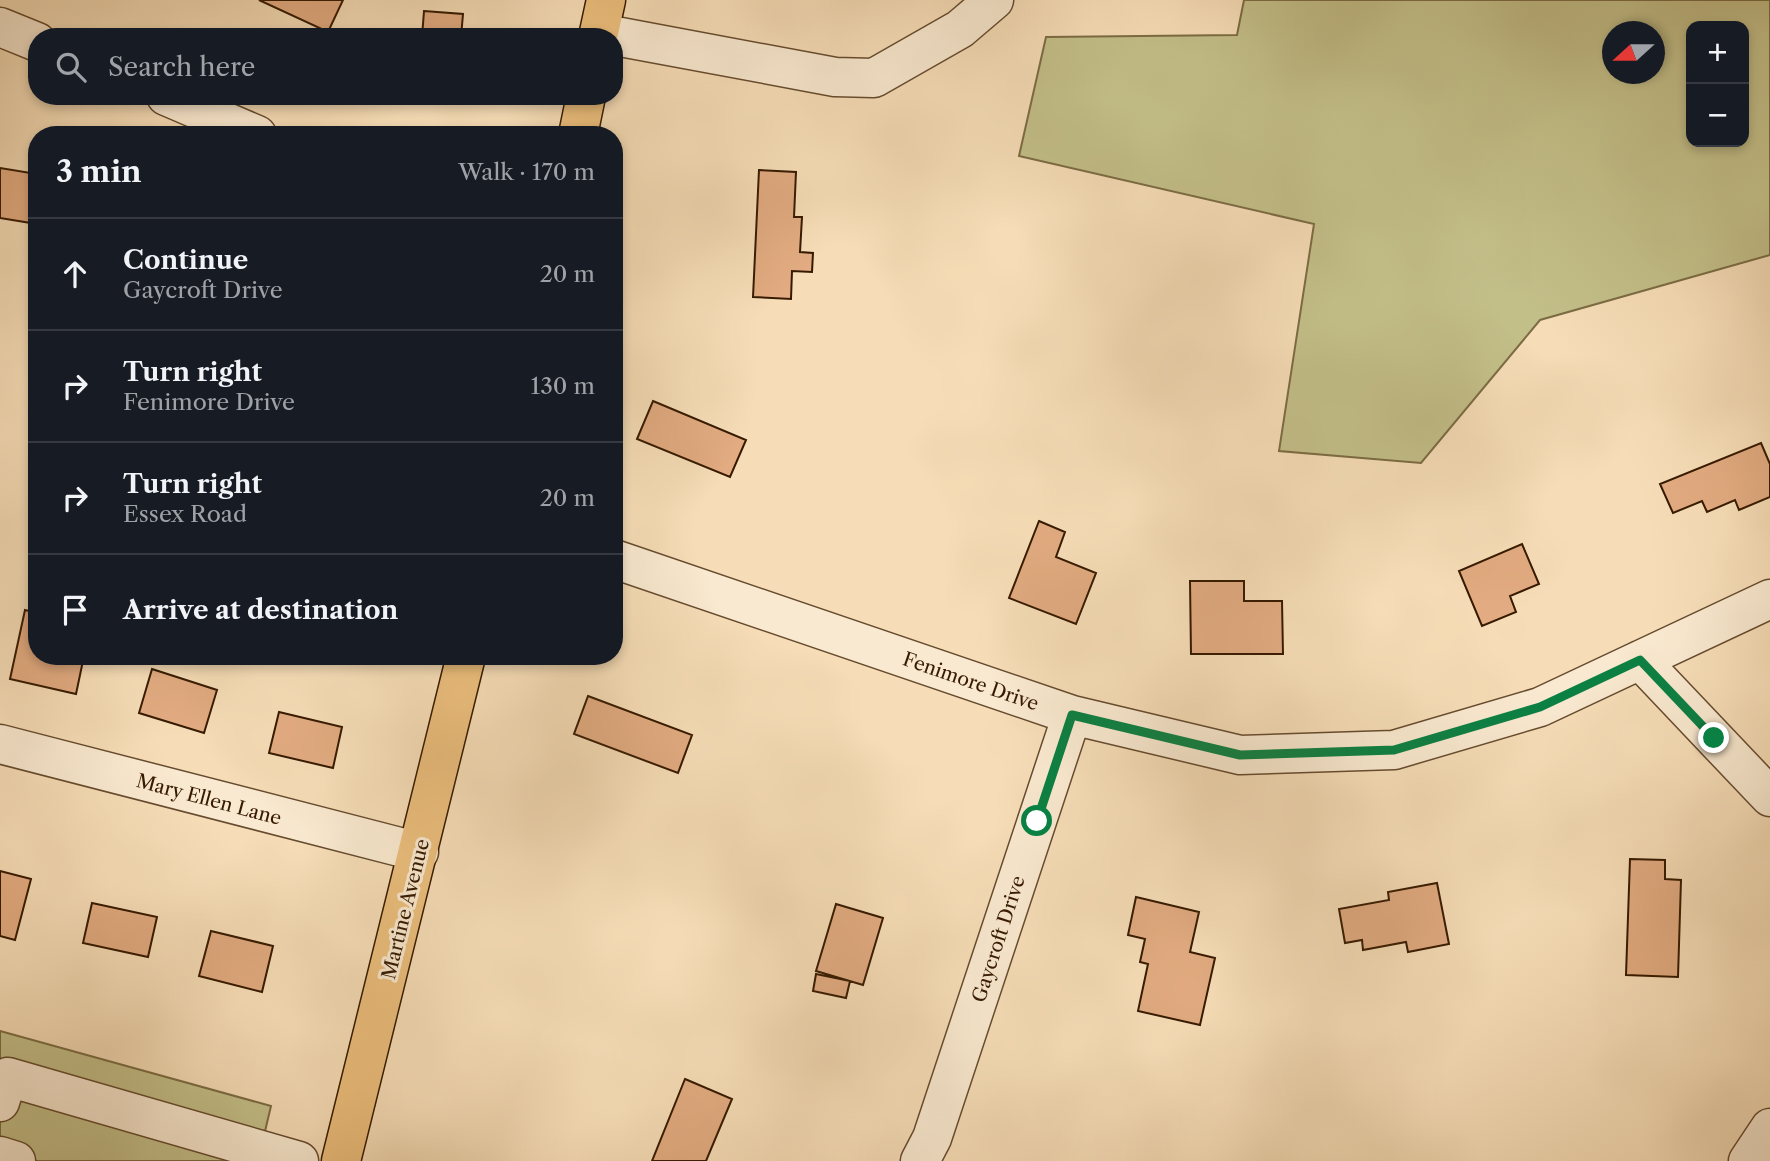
<!DOCTYPE html>
<meta charset="utf-8">
<style>
:root{--surface:#171b24;--page:#20242c;--text:#f1f3f6;--muted:#9ea1a6;--line:#363941}
body{margin:0;font-family:"Libre Caslon Text",serif;background:var(--page);color:var(--text)}
.controls{position:absolute;right:21px;top:21px;display:grid;overflow:hidden;border-radius:14px;box-shadow:0 4px 10px #0003}
.controls button{width:63px;height:63px;display:grid;place-items:center;padding:0;border:0;border-bottom:2px solid var(--line);background:var(--surface);color:var(--text);font:35px sans-serif}
.compass{position:absolute;left:1602px;top:21px;width:63px;height:63px;border-radius:50%;background:var(--surface);box-shadow:0 4px 10px #0003;rotate:249deg}
.stop{position:absolute;width:21px;height:21px;margin:-16px;border:5px solid #0b8043;border-radius:50%;background:#fff}
.stop.end{background:#0b8043;border-color:#fff;box-shadow:0 2px 7px #0008}
.list{margin:0;padding:0;list-style:none}
h2{display:flex;justify-content:space-between;align-items:center;height:91px;margin:0;padding:0 28px;font-size:30px}
h2 small{font-size:23px;font-weight:400;color:var(--muted)}
.list li{display:grid;grid-template-columns:46px 1fr auto;gap:21px;align-items:center;box-sizing:border-box;height:112px;padding:0 28px;border-top:2px solid var(--line)}
.list b{display:block;font-size:26px;white-space:nowrap}
.list p{margin:0;font-size:23px;white-space:nowrap;color:var(--muted)}
.list em{font-size:23px;font-style:normal;color:var(--muted)}
.icon{flex:none;width:38px;height:38px;fill:none;stroke:currentColor;stroke-width:2;stroke-linecap:round;stroke-linejoin:round}
.map{position:relative;flex:none;width:1770px;height:1161px;overflow:hidden}
.search{position:absolute;background:var(--surface);box-shadow:0 4px 10px #0003;left:28px;top:28px;width:595px;height:77px;display:flex;align-items:center;gap:18px;box-sizing:border-box;padding:0 24px;border-radius:28px;color:var(--muted);font-size:26px}
.panel{position:absolute;background:var(--surface);box-shadow:0 4px 10px #0003;left:28px;top:126px;width:595px;height:539px;border-radius:28px}
.map>svg:first-child{display:block}
.green{fill:#c3bf89;stroke:#7c6c44;stroke-width:2;fill-rule:evenodd}
.building{fill:#e2ab81;stroke:#361a00;stroke-width:2}
.lines{fill:none;stroke-linecap:round;stroke-linejoin:round}
.minor-casing{stroke:#664b2e;stroke-width:41}
.major-casing{stroke:#361a00;stroke-width:41}
.minor{stroke:#f9e9d0;stroke-width:38}
.major{stroke:#ebbe7c;stroke-width:38}
.route{stroke:#0b8043;stroke-width:9}
.labels{text-anchor:middle;stroke-width:6;stroke-linejoin:round;paint-order:stroke}
.street-label{font-size:19px;fill:#361a00;stroke:#f9e9d0}
</style>
<div class="map">
<svg width="1770" height="1161" viewBox="0 0 1770 1161">
<rect width="100%" height="100%" fill="#f6ddb7"/>
<filter id="stains"><feTurbulence type="fractalNoise" baseFrequency=".00286" numOctaves="4"/><feColorMatrix values="0 0 0 0 .2 0 0 0 0 .09 0 0 0 0 .02 0 0 0 .5 -.17"/></filter>
<radialGradient id="worn" r=".72"><stop offset=".6" stop-color="#630" stop-opacity="0"/><stop offset="1" stop-color="#630" stop-opacity=".3"/></radialGradient>
<path class="green" d="M1244,0H1770V255L1540,320L1421,463L1279,451L1314,224L1019,156L1046,37L1237,35ZM1691,26H1744V142H1691ZM1612,32H1654V74H1612Z
M0,1031L271,1106L258,1161H0Z"/>
<path class="building" d="M259,0H343L328,32Z
M424,11L463,14L461,37H422Z
M0,168L37,174V224L0,218Z
M759,170L796,172L794,217H802L800,252L813,253L812,272L792,271L791,299L753,297Z
M653,401L746,440L730,477L637,439Z
M1761,443L1770,464V497L1739,510L1735,500L1707,512L1702,501L1673,513L1660,484Z
M1039,521L1065,532L1056,557L1096,573L1076,624L1009,598Z
M1522,544L1539,584L1510,596L1516,612L1482,626L1459,571Z
M1190,581H1244V601H1282L1283,654H1191Z
M25,610L37,613V656H84L76,694L10,679Z
M152,669L217,690L204,733L139,713Z
M588,696L692,735L678,773L574,734Z
M279,712L342,727L333,768L269,753Z
M1630,859L1665,860V879L1681,880L1678,977L1626,975Z
M0,871L31,879L15,940L0,936Z
M1437,883L1449,944L1408,952L1406,942L1363,950L1362,940L1345,943L1339,909L1389,900L1388,892Z
M1136,897L1199,912L1190,952L1215,958L1200,1025L1138,1011L1148,964L1140,962L1145,939L1128,935Z
M92,903L157,917L148,957L83,943Z
M836,904L883,918L863,985L816,971Z
M211,931L273,946L262,992L199,976Z
M816,974L850,981L846,998L813,991Z
M685,1079L732,1099L706,1161H652Z"/>
<g class="lines">
<defs>
<path id="minor" d="M0,27L37,42
M599,33L835,77L874,78L960,29L994,0
M166,96L257,135
M614,559L1072,715L1240,755L1394,750L1540,707L1770,599
M1640,660L1770,797
M0,744L419,852
M0,1102L8,1077L299,1161
M0,1156L16,1161
M920,1161L932,1138L1072,715
M1748,1161L1770,1128"/>
<path id="major" d="M598,37L606,0
M578,135L586,96
M341,1161L466,656"/>
</defs>
<use href="#minor" class="minor-casing"/>
<use href="#major" class="major-casing"/>
<use href="#minor" class="minor"/>
<use href="#major" class="major"/>
</g>
<g class="lines">
<path class="route" d="M1037,821L1072,715L1240,755L1394,750L1540,707L1640,660L1714,738"/>
</g>
<g class="labels">
<g class="street-label">
<text transform="translate(971 681) rotate(19)" y="7">Fenimore Drive</text>
<text transform="translate(209 799) rotate(15)" y="7">Mary Ellen Lane</text>
<text transform="translate(405 909) rotate(-76)" y="7">Martine Avenue</text>
<text transform="translate(998 939) rotate(-72)" y="7">Gaycroft Drive</text>
</g>
</g>
<rect width="100%" height="100%" filter="url(#stains)"/>
<rect width="100%" height="100%" fill="url(#worn)"/>
</svg>
<div class="controls">
<button>+</button>
<button>−</button>
</div>
<svg class="compass" viewBox="-18 -18 36 36"><path d="M0-13l5 13h-10z" fill="#e53935"/><path d="M0 13l5-13h-10z" fill="#9ea1a6"/></svg>
<div class="stop" style="left:1037px;top:821px"></div>
<div class="stop end" style="left:1714px;top:738px"></div>
<div class="search"><svg class="icon" aria-label="search" viewBox="0 0 24 24"><circle cx="10" cy="10" r="6"/><path d="M15 15l6 6"/></svg>Search here</div>
<section class="panel">
<h2>3 min<small>Walk · 170 m</small></h2>
<ul class="list">
<li><svg class="icon" aria-label="ahead" viewBox="0 0 24 24"><path d="M12 20V5M6 11l6-6 6 6"/></svg><div><b>Continue</b><p>Gaycroft Drive</p></div><em>20 m</em></li>
<li><svg class="icon" aria-label="right" viewBox="0 0 24 24"><path d="M7 20v-9h11M14 6l5 5-5 5"/></svg><div><b>Turn right</b><p>Fenimore Drive</p></div><em>130 m</em></li>
<li><svg class="icon" aria-label="right" viewBox="0 0 24 24"><path d="M7 20v-9h11M14 6l5 5-5 5"/></svg><div><b>Turn right</b><p>Essex Road</p></div><em>20 m</em></li>
<li><svg class="icon" aria-label="arrive" viewBox="0 0 24 24"><path d="M6 21V4h12l-3 4 3 4H6"/></svg><div><b>Arrive at destination</b></div></li>
</ul>
</section>
</div>
